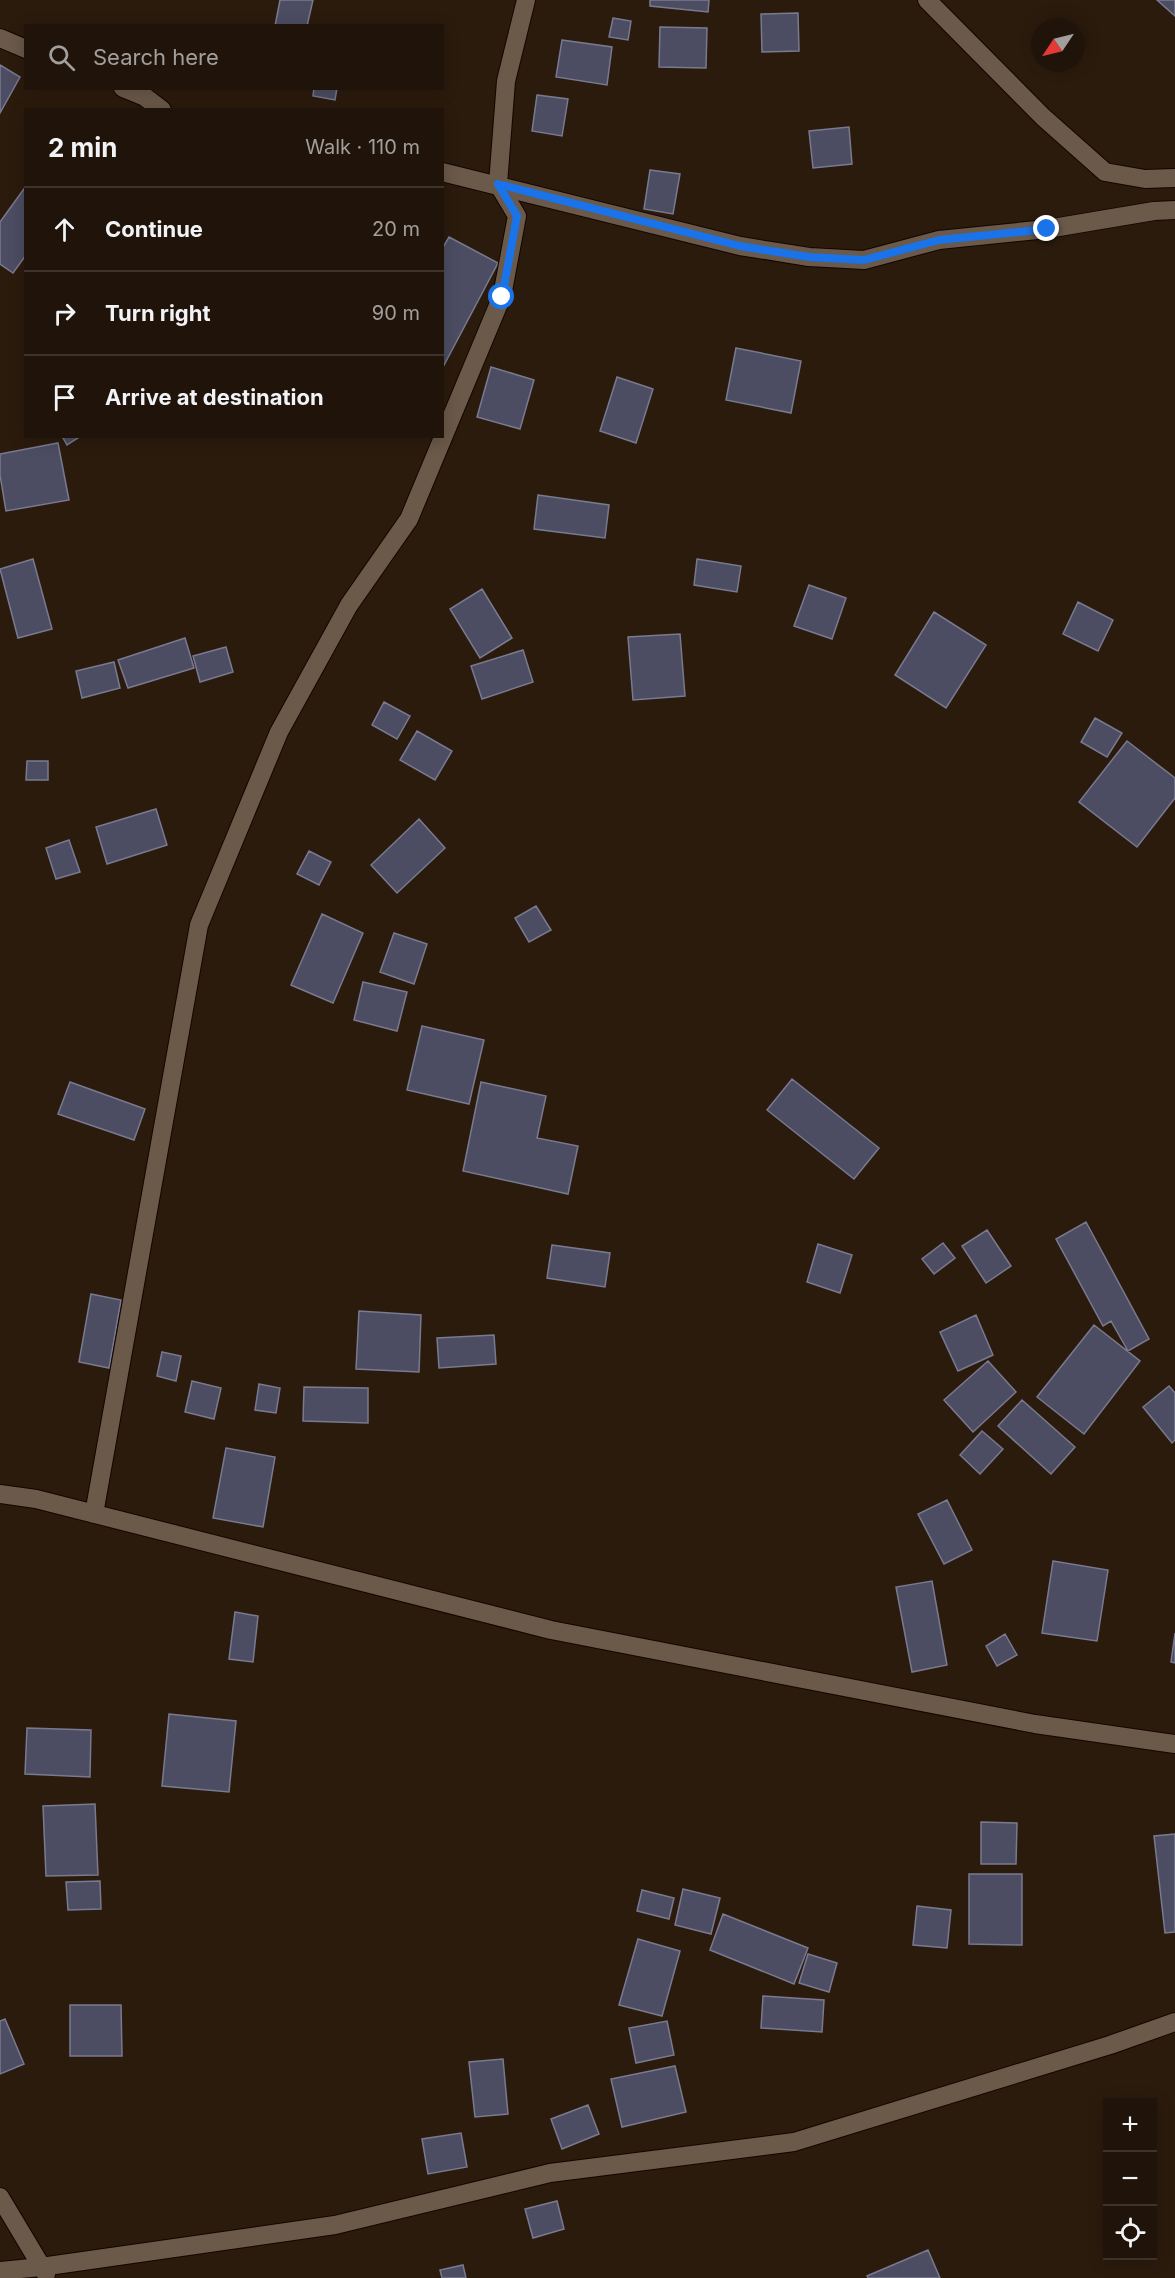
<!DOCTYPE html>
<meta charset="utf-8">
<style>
:root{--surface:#20140a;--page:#2d2118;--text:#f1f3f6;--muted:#a29e9c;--line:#3d332b}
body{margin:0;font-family:Inter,sans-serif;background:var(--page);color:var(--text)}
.controls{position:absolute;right:18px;bottom:18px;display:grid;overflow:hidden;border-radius:0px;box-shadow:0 3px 15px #0003}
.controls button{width:54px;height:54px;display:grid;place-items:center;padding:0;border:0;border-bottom:2px solid var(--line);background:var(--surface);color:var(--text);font:30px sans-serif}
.compass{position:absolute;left:1031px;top:18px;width:54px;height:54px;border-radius:50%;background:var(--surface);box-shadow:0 3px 15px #0003;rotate:235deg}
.stop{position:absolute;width:18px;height:18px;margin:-14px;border:4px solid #1a73e8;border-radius:50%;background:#fff}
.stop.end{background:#1a73e8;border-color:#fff;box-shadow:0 2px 6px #0008}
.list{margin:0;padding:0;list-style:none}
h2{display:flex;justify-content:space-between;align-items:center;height:78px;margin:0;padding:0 24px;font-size:26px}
h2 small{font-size:20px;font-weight:400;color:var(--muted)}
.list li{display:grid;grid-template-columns:39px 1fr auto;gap:18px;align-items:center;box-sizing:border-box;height:84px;padding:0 24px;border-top:2px solid var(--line)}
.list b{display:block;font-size:22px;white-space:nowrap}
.list em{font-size:20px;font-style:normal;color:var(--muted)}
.icon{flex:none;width:33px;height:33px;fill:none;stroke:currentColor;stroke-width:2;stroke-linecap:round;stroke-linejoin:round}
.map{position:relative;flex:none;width:1175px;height:2278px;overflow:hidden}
.search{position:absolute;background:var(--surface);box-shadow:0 3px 15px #0003;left:24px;top:24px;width:420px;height:66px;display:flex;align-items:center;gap:15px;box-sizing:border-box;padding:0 21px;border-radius:0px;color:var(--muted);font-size:22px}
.panel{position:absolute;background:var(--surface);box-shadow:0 3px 15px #0003;left:24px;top:108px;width:420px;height:330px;border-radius:0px}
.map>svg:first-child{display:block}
.building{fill:#4c4d62;stroke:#797990;stroke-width:1.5}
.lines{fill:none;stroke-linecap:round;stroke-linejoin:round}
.minor-casing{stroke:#130600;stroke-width:20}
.minor{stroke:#6b5949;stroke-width:18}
.route{stroke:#1a73e8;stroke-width:8}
</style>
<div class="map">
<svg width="1175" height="2278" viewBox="0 0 1175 2278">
<rect width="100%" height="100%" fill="#2b1b0d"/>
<path class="building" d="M280,0H313L307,26H275Z
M650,0H709L708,12L650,6Z
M1157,0H1175V16Z
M798,13L799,51L762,52L761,14Z
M613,18L631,21L628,40L609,37Z
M660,27L707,28L706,68L659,67Z
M562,40L612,47L607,85L556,77Z
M0,65L20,77L0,113Z
M314,88H337L335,100L313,96Z
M537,95L568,99L562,136L532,131Z
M849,127L852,164L813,168L809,131Z
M650,170L680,174L673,214L644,209Z
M26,186V255L13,273L0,264V222Z
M449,237L498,263L442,369V249Z
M736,348L801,361L791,413L726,400Z
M491,367L534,380L520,429L477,417Z
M617,377L653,389L636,443L600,431Z
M62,436H81L67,445Z
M58,443L69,500L6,511L0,475V454Z
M538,495L609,505L605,538L534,529Z
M33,559L52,629L18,638L0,569Z
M697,559L741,566L737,592L694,585Z
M809,585L846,598L832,639L794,626Z
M482,589L512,638L480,658L450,609Z
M1078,602L1113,620L1098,651L1063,634Z
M934,612L986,645L946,708L895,675Z
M680,634L685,696L633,700L628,637Z
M185,638L194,668L128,688L118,660Z
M226,647L233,672L200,682L193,656Z
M523,650L533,682L482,699L471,666Z
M114,662L120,688L82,698L76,671Z
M384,702L410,716L397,739L372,725Z
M1095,718L1122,733L1107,757L1081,742Z
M417,731L452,751L435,780L400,760Z
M1127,741L1175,778V798L1137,847L1079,802Z
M27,761H48V780H26Z
M156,809L167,845L107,864L96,827Z
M419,819L445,848L397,893L371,865Z
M69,840L80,872L56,879L46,848Z
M309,851L331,862L319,885L297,874Z
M536,906L551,930L529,942L515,918Z
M322,914L363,933L333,1003L291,985Z
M394,933L427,944L414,984L380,972Z
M363,982L407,992L397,1031L354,1020Z
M422,1026L484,1040L469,1104L407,1090Z
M792,1079L879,1148L854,1179L767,1110Z
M70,1082L145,1109L134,1140L58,1114Z
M481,1082L546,1096L537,1138L578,1146L568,1194L463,1171Z
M1086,1222L1149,1339L1128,1351L1111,1321L1103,1326L1056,1239Z
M987,1230L1011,1266L986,1283L962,1246Z
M943,1243L955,1258L934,1274L922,1259Z
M818,1244L852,1255L840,1293L807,1282Z
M552,1245L610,1253L605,1287L547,1278Z
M91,1294L121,1300L109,1368L79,1362Z
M359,1311L421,1315L419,1372L356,1369Z
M976,1315L993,1355L958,1371L940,1332Z
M1094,1325L1140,1361L1084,1434L1037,1397Z
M494,1335L496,1364L439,1368L437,1338Z
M162,1352L181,1356L176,1381L157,1376Z
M988,1361L1016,1392L973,1432L944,1400Z
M192,1381L221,1388L214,1419L185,1412Z
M259,1384L280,1388L276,1413L255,1410Z
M1169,1386L1175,1393V1440L1172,1443L1143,1407Z
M304,1387L368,1388V1423L303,1421Z
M1022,1400L1075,1447L1051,1474L998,1426Z
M982,1431L1003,1449L980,1474L960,1455Z
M226,1448L275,1457L263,1527L213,1518Z
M947,1500L972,1550L944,1564L918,1514Z
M1053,1561L1108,1570L1097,1641L1042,1633Z
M932,1581L947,1665L912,1672L896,1587Z
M235,1612L258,1616L253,1662L229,1659Z
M1175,1633V1663L1171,1662Z
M1005,1634L1017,1655L997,1666L986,1646Z
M169,1714L236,1721L229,1792L162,1786Z
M27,1728L91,1730L90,1777L25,1774Z
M95,1804L98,1875L46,1876L43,1806Z
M981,1822L1017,1823L1016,1864H981Z
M1175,1834V1932L1165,1933L1154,1836Z
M969,1874H1022V1945L969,1944Z
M100,1881L101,1909L68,1910L66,1882Z
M683,1889L720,1898L711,1934L675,1925Z
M642,1890L674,1898L669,1919L637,1911Z
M917,1906L951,1910L947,1948L913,1945Z
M723,1914L808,1948L794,1984L710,1950Z
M638,1939L680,1951L662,2016L619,2005Z
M808,1954L837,1963L829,1992L799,1983Z
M763,1996L824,2000L822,2032L761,2028Z
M70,2005H121L122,2056H70Z
M5,2019L24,2064L0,2074V2021Z
M667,2021L674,2055L636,2063L629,2028Z
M503,2059L508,2114L475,2117L469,2062Z
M675,2066L686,2112L622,2127L611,2079Z
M588,2105L599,2134L562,2149L551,2119Z
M461,2133L467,2167L428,2174L422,2139Z
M557,2201L564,2229L533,2238L525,2209Z
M928,2250L940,2278H868L867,2276Z
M463,2265L466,2278H442L440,2270Z"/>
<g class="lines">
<defs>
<path id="minor" d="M927,0L1043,117L1105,172L1145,179L1175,178
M0,38L26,49
M123,88L145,97L162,110
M442,172L740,246L809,257L864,260L939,240L1047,229L1154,211L1175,210
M0,1494L36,1499L551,1630L1035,1724L1175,1744
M94,1514L199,925L279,732L349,605L409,519L502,296L517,216L498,184L506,81L526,0
M0,2197L46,2274
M0,2271L41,2267L335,2225L550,2173L794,2142L1110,2045L1175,2022"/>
</defs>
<use href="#minor" class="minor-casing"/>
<use href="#minor" class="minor"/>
</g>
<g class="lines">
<path class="route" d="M502,297L517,216L498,184L740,246L809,257L864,260L939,240L1047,229"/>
</g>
</svg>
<div class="controls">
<button>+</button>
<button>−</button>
<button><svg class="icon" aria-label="locate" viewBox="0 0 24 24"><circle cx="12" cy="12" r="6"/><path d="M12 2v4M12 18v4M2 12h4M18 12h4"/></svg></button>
</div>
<svg class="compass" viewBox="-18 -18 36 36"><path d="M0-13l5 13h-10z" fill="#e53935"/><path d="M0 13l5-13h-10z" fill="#a29e9c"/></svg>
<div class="stop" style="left:502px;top:297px"></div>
<div class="stop end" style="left:1047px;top:229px"></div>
<div class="search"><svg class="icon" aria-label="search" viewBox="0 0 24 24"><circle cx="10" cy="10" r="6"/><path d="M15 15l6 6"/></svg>Search here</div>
<section class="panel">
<h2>2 min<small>Walk · 110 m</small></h2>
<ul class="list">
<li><svg class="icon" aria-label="ahead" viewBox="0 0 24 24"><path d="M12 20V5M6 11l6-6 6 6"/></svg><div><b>Continue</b></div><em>20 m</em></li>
<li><svg class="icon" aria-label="right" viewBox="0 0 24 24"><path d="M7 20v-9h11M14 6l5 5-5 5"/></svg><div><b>Turn right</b></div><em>90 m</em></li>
<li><svg class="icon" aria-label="arrive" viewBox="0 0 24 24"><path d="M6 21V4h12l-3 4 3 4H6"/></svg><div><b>Arrive at destination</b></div></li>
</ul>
</section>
</div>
